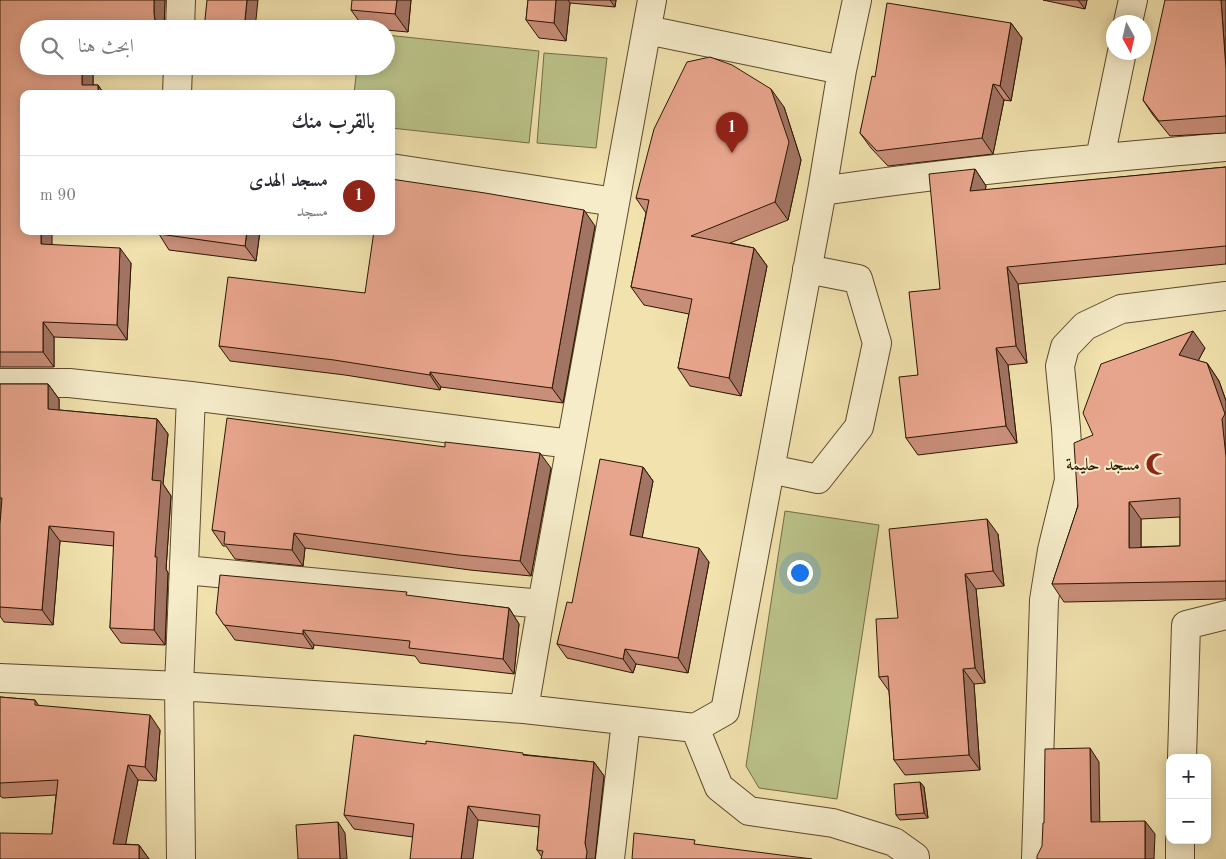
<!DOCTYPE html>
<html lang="ar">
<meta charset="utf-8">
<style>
:root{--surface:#fff;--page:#f7f7f7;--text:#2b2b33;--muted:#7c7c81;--line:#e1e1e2;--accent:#8f2418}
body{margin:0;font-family:"Old Standard TT",Amiri,serif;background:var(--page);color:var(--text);direction:rtl}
.controls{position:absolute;right:15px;bottom:15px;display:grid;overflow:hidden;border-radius:10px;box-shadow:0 2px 12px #0003}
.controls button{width:45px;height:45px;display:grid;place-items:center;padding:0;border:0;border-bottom:1px solid var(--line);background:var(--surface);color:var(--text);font:25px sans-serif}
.compass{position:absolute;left:1106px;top:15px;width:45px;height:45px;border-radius:50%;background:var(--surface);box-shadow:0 2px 12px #0003;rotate:172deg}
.you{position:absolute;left:799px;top:572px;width:18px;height:18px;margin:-12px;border:4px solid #fff;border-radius:50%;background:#1a73e8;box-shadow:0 0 0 8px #1a73e833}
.badge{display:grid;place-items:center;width:32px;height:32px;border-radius:50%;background:var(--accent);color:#fff;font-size:16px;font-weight:700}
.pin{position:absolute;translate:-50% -41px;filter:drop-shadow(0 1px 2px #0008)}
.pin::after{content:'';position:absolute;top:26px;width:18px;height:15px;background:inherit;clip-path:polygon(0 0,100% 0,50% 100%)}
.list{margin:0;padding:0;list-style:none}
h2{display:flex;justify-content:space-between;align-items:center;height:65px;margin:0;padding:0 20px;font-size:21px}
h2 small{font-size:16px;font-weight:400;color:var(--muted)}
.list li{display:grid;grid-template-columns:32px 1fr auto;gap:15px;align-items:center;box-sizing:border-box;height:80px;padding:0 20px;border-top:1px solid var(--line)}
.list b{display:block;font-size:19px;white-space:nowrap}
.list p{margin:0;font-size:16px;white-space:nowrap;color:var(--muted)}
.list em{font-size:16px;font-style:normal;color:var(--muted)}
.icon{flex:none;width:28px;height:28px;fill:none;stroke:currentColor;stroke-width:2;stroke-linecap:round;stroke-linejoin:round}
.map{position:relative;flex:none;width:1226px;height:859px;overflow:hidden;direction:ltr}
.search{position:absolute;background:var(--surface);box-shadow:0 2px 12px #0003;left:20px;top:20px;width:375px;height:55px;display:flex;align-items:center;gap:12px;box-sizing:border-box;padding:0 18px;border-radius:28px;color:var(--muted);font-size:19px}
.panel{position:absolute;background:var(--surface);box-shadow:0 2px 12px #0003;left:20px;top:90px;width:375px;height:145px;border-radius:10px;direction:rtl}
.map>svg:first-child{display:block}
.green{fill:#bbc38a;stroke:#736c45}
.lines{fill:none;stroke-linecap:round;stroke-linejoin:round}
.minor-casing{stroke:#5c492c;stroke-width:30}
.minor{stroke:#f6ecca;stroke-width:28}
.wall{fill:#c88e79;stroke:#2b1600;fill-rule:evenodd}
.shaded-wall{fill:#a27463;stroke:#2b1600}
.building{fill:#e8a58d;stroke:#2b1600;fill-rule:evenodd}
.labels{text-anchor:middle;stroke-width:4;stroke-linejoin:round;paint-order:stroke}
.poi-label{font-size:18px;fill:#2b1600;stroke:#f6ecca;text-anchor:end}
</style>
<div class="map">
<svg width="1226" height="859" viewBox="0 0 1226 859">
<rect width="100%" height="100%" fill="#f1e2ae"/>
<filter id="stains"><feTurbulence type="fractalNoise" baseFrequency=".004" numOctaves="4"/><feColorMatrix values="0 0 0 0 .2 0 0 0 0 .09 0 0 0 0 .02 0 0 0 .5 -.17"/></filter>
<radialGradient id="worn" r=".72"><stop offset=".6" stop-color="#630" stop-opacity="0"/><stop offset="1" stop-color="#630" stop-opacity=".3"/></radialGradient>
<path class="green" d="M386,35L539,51L529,143L391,128V94H354L357,66H386Z
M544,53L607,58L596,148L537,143Z
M785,511L879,525L837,799L759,788L746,766Z"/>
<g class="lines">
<defs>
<path id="minor" d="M1128,22L1133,0
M180,29L181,0
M647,30L842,70
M177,94L178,66
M1100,158L1122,52
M391,168L615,202
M822,191C956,171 1091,159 1226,147
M0,383H69L191,396L571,444
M770,469L818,479L859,427L877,343L858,279L807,269
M185,570L542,604
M0,678L179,686L524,709L695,728L725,711L822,191L842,70L857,0
M524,709L542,604L652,0
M695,728L719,787L749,811L833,823L894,842L915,857V859
M1182,758L1186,625L1226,615
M181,859L179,686L191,396
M610,859L626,721
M1036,859L1044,600L1052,550L1069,480L1066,428L1060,366L1065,347L1085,326L1121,309L1226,296
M1180,859V840"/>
</defs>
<use href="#minor" class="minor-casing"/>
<use href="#minor" class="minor"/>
</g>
<path class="wall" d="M0,0H165L164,29H29V66H93V85H98L104,94H24L52,245L131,263L127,340L54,337V367H0Z
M411,0L408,32L386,30V29L364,28L351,10Z
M528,0H616L615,7L570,3L566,41L539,38L526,20Z
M1043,0H1087L1085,9Z
M1226,0V133L1170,136L1153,115L1143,100Z
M1011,23L1022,38L1011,101L1004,100L993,154L888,166L871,148L860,133L875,77Z
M784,107L801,160L788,220L730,243L754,248L767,266L741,396L690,386L678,368L689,314L644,305L631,287L646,213L636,198Z
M1226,167V264L1018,284L1027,363L1008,365L1017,443L918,455L906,438L918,375L940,289L975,169L986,186L985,190Z
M595,226L563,403L441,387L440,390L345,375L230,361L219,346L365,293Z
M260,231L256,261L169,250L159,234Z
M1205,348L1198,361L1207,363L1219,381L1226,401V599L1064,602L1052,584L1078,506L1093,435ZM1180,517V546L1141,547V519Z
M0,384H48L59,399V410L157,419L168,434L163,484L171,496L166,569L168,573L165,645L121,643L110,628L114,546L60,541L53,625L4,622L0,616V524L1,513H0Z
M643,467L653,481L642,537L709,562L688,673L636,664L633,673L567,658L557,644L572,603Z
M551,468L531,576L470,570L305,548L303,566L235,559L226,546H223L212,530Z
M998,534L1004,586L976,589L985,683L974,684L980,770L905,775L894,760L889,691L879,677Z
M409,596L509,608L519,624L514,674L420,663L415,656L314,645L313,649L235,640L216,613Z
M0,697L35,700L39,706L160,730L156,781L138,780L125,844L139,845L149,859H0L52,834L56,795L3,798L0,796Z
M426,744L594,762L604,776L595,859H541L542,857L537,850L539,827L478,820L413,837L354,829L344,815Z
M920,782L924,787L928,818L900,820L896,815Z"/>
<path class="shaded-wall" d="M154,0H165L164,29H159L155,21L154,13Z
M247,0H258L255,29H244Z
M397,0H411L408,32L395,14Z
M556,0H568L570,3L566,41L554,23Z
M610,0H616L615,7Z
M1078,0H1087L1085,9Z
M1221,0H1226V69Z
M1011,23L1022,38L1011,101L1000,86Z
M82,66H93V94L82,85Z
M993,84L1004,100L993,154L982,138Z
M98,85L104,94H98Z
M771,89L784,107L801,160L788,220L775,202Z
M975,169L986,186L982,208L970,191Z
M584,210L595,226L563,403L552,388Z
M41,231H52V259L41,244Z
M247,231H260L256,261L245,246Z
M120,248L131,263L127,340L117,325Z
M754,248L767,266L741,396L729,378Z
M1007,267L1018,284L1027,363L1016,346Z
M43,322L54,337V367L43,352Z
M1193,331L1205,348L1192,372L1179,355Z
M996,348L1008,365L1017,443L1006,426Z
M1207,363L1219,381L1226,401V457Z
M430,372L441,387L440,390L430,375Z
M48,384L59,399V424L48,409Z
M157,419L168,434L163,484L171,496L166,569L168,573L165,645L154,630L155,557L152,480Z
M540,453L551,468L531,576L520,561Z
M643,467L653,481L640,549L630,535Z
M1129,502L1141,519V565L1129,548Z
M987,519L998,534L1004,586L993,571Z
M49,526L60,541L53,625L42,610Z
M294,533L305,548L303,566L292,550Z
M699,548L709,562L688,673L678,658Z
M965,574L976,589L985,683L975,668Z
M509,608L519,624L514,674L503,659Z
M303,630L314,645L313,649L303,634Z
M625,649L636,664L633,673L623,659Z
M963,669L974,684L980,770L969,755Z
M150,715L160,730L156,781L145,767Z
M1090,748L1099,762L1100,836L1091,822Z
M594,762L604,776L595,859H586L585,843Z
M128,765L138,780L123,858L113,844Z
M920,782L924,787L928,818L924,813Z
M468,806L478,820L473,859H461Z
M1145,821L1155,834L1154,859H1145Z
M338,822L345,833L347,859H340Z
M139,845L149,859H139Z"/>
<path class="building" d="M0,0H154V13L155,21L159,25V29H29V66H82V85H98V94H24V231H41V244L120,248L117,325L43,322V352H0Z
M207,0H247L244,29H204Z
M352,0H397L395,14L351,10Z
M528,0H556L554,23L526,20Z
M1165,0H1221L1226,69V116L1159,121L1143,100Z
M887,3L1011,23L1000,86L993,84L982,138L877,151L860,133L872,76L875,77Z
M710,57L732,65L771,89L789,142L775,202L691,236L754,248L729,378L678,368L692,299L631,287L649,200L636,198L654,129L687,62Z
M1226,167V246L1007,267L1016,346L996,348L1006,426L906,438L899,377L918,375L909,292L940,289L929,174L975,169L970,191Z
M391,179L485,193L584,210L552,388L430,372V375L334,360L219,346L228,277L365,293L374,231H391Z
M159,231H247L245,246L159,234Z
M1193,331L1179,355L1207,363L1225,414L1222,419L1226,457V581L1052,584L1078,506L1074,443L1093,435L1083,413L1101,364ZM1180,498V546L1129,548V502Z
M0,384H48V409L157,419L152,480L161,481L155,557H157L154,630L110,628L114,532L49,526L42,610L0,607V524L2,498H0Z
M227,418L445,447V442L540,453L520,561L459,555L294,533L292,550L224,544L225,532L212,530Z
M600,459L643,467L630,535L699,548L678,658L625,649L623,659L557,644L567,602L572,603Z
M987,519L993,571L965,574L975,668L963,669L969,755L894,760L888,676L879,677L876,619L898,618L889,529Z
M220,575L407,592L406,595L509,608L503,659L409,648L410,641L303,630V634L224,625L216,613Z
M0,697L35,700V705L150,715L145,767L128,765L113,844L139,845V859H0V833L52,834L58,780L0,783Z
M354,735L426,744V741L523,753V755L594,762L585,843L587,852L586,859H541L543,851L537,850L540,815L468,806L461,859H410L414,824L344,815Z
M1090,748L1091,822L1145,821V859H1037V856L1042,846L1043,823H1044L1045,749Z
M920,782L924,813L896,815L894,784Z
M338,822L340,859H298L296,825Z
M634,833L695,840L694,844L812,859H632Z"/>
<defs>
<symbol id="mosque-bare" viewBox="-9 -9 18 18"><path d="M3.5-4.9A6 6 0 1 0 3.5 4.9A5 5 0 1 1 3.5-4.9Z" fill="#8f2418" stroke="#f6ecca" stroke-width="2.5" paint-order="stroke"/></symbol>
</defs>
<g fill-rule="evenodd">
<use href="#mosque-bare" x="1141" y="448" width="32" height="32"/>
</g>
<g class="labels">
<g class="poi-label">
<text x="1140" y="470">مسجد حليمة</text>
</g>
</g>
<rect width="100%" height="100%" filter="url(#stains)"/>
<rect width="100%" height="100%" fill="url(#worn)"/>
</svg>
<div class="controls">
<button>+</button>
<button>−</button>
</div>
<svg class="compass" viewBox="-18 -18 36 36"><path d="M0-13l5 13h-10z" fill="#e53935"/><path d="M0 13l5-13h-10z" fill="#7c7c81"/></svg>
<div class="you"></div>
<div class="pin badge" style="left:732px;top:153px">1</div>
<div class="search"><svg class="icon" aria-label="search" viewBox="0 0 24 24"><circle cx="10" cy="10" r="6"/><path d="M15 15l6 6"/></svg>ابحث هنا</div>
<section class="panel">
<h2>بالقرب منك<small></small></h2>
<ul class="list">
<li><span class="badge">1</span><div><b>مسجد الهدى</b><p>مسجد</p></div><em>90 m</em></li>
</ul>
</section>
</div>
